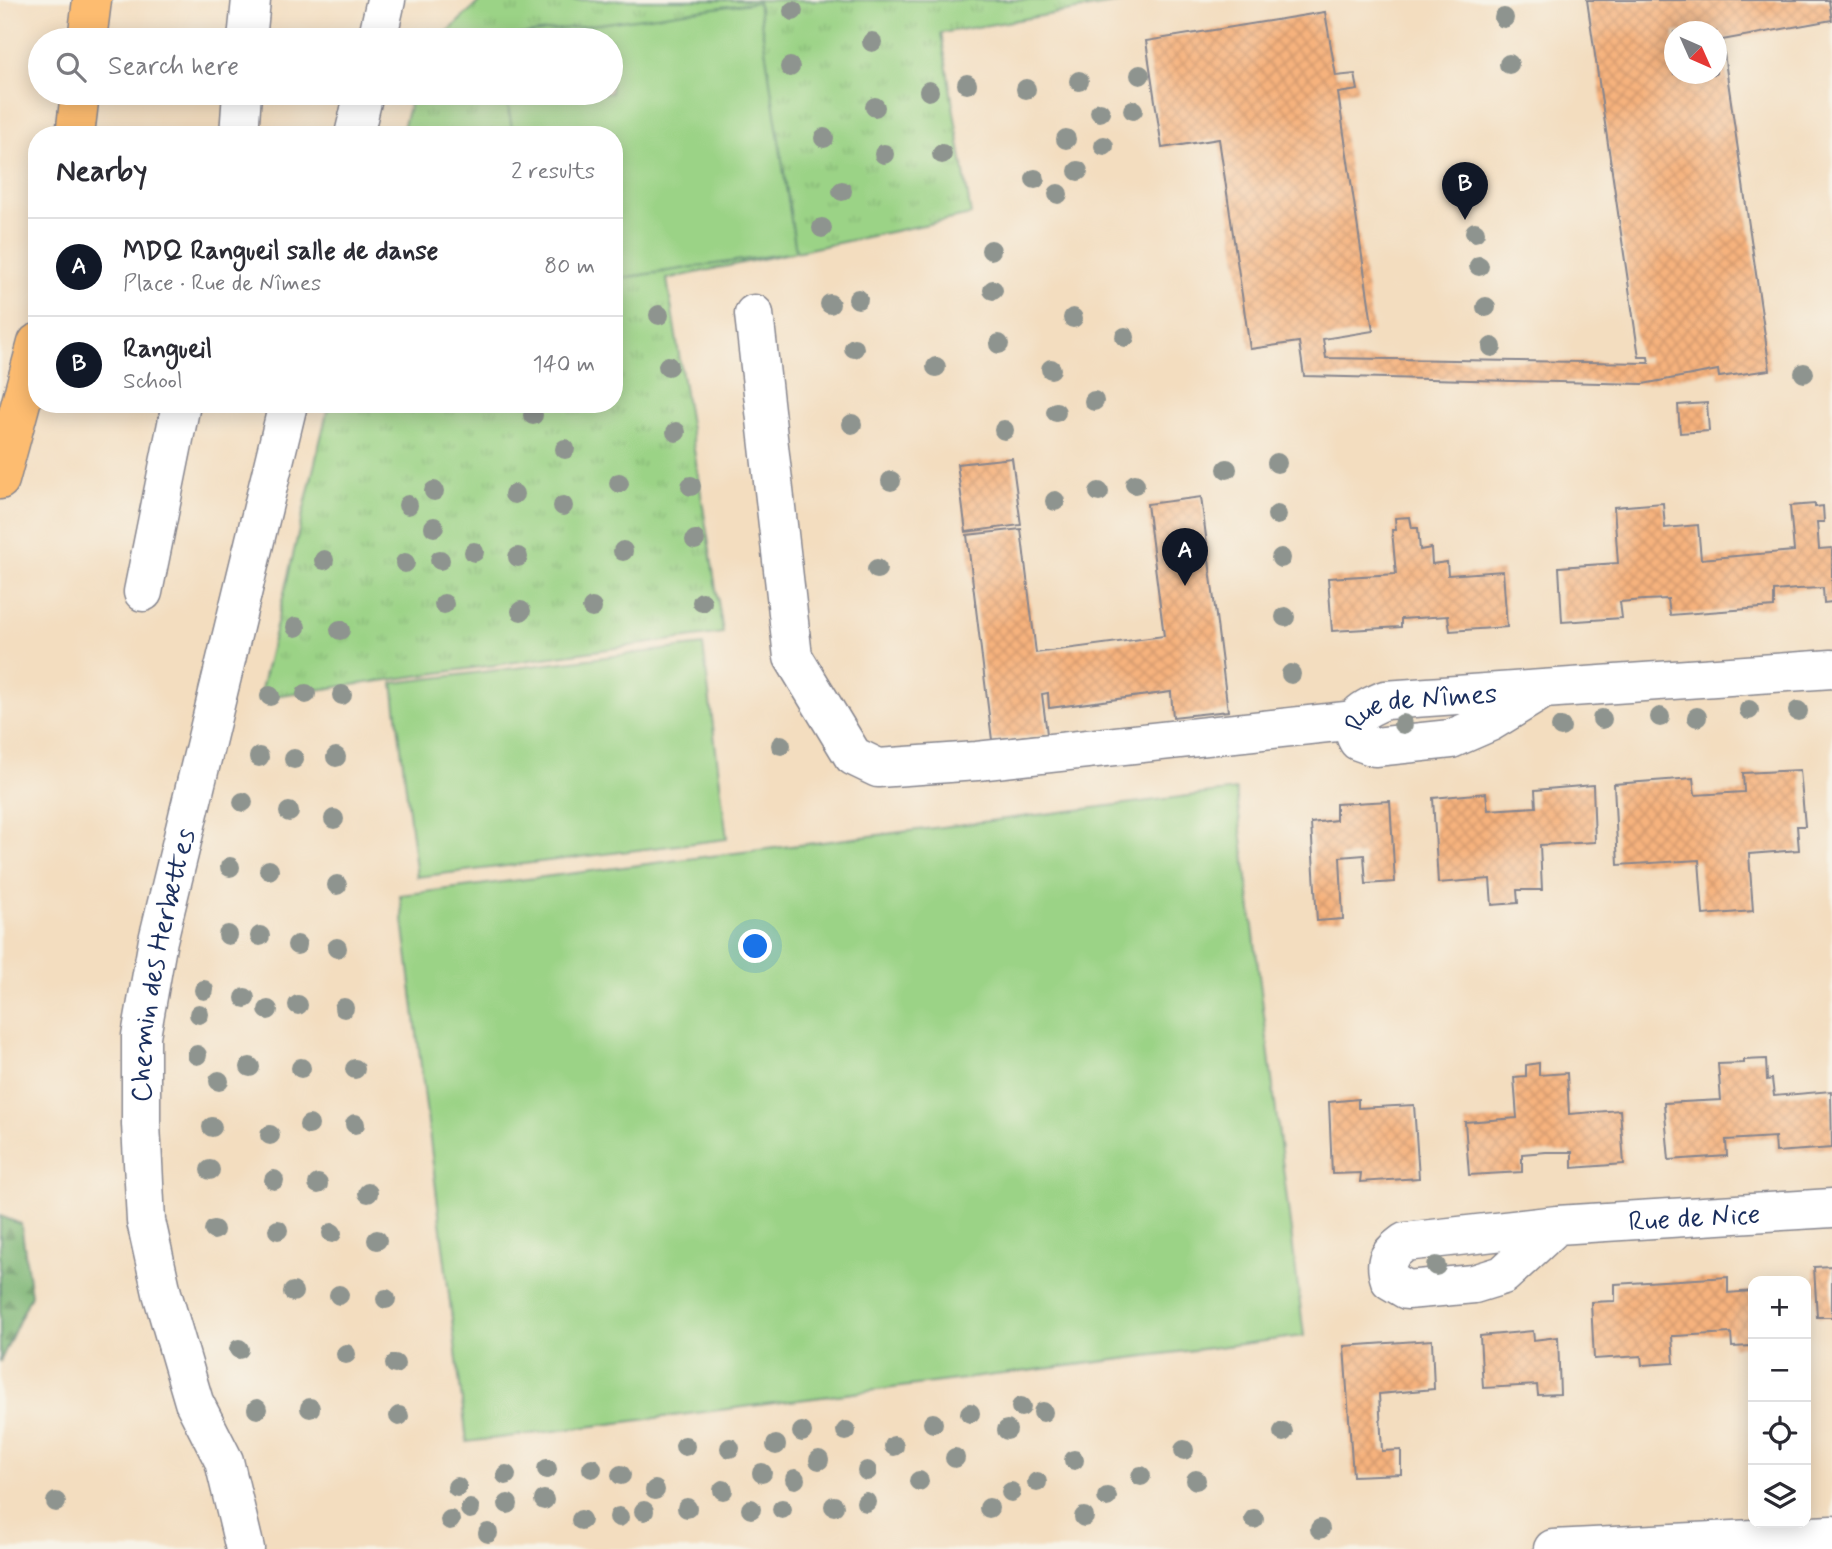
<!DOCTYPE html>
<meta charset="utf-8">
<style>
:root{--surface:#fff;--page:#f2f2f3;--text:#2b2b33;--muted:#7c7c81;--line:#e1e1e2;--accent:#111827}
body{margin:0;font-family:Mynerve,sans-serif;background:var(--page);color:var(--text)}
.controls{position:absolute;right:21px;bottom:21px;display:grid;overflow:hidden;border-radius:14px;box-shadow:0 4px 18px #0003}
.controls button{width:63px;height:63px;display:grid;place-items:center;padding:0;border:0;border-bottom:2px solid var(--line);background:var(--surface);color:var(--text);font:35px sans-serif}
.compass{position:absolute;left:1664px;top:21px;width:63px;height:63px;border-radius:50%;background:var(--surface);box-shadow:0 4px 18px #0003;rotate:135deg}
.you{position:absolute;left:756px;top:947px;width:24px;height:24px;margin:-18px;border:5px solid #fff;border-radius:50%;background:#1a73e8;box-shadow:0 0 0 10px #1a73e833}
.badge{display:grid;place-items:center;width:46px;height:46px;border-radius:50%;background:var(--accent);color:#fff;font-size:23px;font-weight:700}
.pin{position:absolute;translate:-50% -58px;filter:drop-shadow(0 2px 4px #0008)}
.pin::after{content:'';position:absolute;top:37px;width:24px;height:21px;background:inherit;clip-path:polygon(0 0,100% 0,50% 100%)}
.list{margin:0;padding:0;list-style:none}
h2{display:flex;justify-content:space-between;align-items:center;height:91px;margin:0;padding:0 28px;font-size:30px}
h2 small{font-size:23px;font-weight:400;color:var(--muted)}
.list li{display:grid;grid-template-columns:46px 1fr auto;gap:21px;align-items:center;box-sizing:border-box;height:98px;padding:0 28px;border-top:2px solid var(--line)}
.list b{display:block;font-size:26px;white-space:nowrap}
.list p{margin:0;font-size:23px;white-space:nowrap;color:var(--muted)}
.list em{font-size:23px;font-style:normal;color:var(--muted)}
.icon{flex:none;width:38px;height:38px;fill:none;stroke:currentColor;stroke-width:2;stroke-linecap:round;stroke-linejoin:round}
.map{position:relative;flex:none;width:1832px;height:1549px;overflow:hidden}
.search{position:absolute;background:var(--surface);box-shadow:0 4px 18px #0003;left:28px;top:28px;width:595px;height:77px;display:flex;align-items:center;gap:18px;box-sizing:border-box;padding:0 24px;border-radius:38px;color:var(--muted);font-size:26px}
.panel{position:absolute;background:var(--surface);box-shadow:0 4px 18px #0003;left:28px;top:126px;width:595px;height:287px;border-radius:28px}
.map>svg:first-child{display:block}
.grass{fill:url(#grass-tufts);stroke:#5b8172;stroke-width:2}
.forest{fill:url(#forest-firs);stroke:#4c7268;stroke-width:2}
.pitch{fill:#9bd386;stroke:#5b8172;stroke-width:2}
.building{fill:url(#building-cross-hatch);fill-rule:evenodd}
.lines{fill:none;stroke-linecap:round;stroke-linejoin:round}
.minor-casing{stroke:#87868e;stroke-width:41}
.highway-casing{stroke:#87868e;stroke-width:41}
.minor{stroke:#fff;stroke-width:38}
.highway{stroke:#fdbc70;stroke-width:38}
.tree{fill:#8e948f}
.labels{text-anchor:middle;stroke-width:7;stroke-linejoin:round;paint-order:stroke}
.street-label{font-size:28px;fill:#1b2f5e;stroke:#f7f3e8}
</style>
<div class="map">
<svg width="1832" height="1549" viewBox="0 0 1832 1549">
<defs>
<pattern id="grass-tufts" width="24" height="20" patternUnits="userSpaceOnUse" patternTransform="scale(1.75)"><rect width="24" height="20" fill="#9bd386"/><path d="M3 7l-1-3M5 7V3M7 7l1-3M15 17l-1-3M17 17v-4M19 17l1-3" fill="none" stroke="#85b576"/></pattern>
<pattern id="forest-firs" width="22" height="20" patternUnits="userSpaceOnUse" patternTransform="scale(1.75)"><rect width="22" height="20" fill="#7cb573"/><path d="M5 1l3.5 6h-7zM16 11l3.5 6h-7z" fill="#659462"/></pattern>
<pattern id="building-cross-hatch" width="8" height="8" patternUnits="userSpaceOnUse" patternTransform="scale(1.75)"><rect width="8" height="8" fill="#f6b27d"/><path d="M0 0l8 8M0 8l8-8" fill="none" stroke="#d2996e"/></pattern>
</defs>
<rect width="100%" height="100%" fill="#f7f3e8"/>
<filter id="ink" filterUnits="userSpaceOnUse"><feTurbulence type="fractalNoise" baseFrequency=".0143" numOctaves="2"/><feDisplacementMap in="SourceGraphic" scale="14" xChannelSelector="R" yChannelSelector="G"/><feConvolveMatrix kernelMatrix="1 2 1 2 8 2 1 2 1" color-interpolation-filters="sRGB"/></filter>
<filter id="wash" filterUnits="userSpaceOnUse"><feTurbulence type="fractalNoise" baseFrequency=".00686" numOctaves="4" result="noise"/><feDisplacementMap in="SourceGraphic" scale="28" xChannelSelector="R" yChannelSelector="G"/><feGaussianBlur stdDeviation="1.57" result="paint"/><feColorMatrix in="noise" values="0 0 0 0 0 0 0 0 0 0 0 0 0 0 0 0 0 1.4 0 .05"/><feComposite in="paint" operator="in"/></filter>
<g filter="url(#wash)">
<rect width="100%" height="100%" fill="#f3ddbf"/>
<path class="grass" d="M481,0H1136L941,33L971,215L667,279L723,633L259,698L329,404H614V135H401L413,93H611V40H439Z"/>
<path class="forest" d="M0,1216L21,1224L31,1295L0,1362Z"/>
<path class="pitch" d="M758,2L796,252L614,279V135H513L506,93H611V40H496V38Z
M703,645L727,839L417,877L393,683Z
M1236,790L1304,1336L467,1442L400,895Z"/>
<g id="blocks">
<path class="building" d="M1587,0H1829L1832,20L1722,40L1770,370L1719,377L1718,370L1643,384L1304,376L1299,342L1250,349L1219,139L1162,148L1146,41L1325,12L1336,76L1355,74L1358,90L1338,93L1373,331L1323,339L1326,358L1649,363L1648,357H1639ZM1674,32H1716V74H1674Z
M1707,403L1709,431L1680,433L1678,405Z
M1012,458L1021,525L966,532L957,464Z
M1201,497L1228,711L1173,717L1171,692L1049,708L1048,693L1042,694L1047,734L992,740L967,535L1021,529L1036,653L1164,636L1147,504Z
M1663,503L1665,528L1698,525L1701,559L1794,551L1790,506L1815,504V507L1823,506L1824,522H1817L1819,549L1832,548V602L1824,603L1823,588L1797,589L1774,591V607L1670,615L1668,599L1644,600L1620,602L1622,618L1562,622L1559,567L1618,563L1614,507Z
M1410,517L1412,528H1418L1420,550L1431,548L1432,564L1447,562L1448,575L1503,571L1507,627L1450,631L1448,616L1401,619V627L1332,631L1328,578L1396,574L1392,530H1396L1395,518Z
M1800,770L1805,826H1797L1799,850L1749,854L1753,911L1703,915L1699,860L1618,865L1614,784L1693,778L1695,795L1744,792L1743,773Z
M1593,785L1595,842L1540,845L1542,890H1517L1518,903L1492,905L1490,879L1438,883L1433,798L1486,793L1488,810L1536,807L1535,790Z
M1390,801L1395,882L1366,884L1364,855L1340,857L1343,919L1317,921L1311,823L1336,820V804Z
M1766,1059L1767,1080L1772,1079L1774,1096L1831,1091L1832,1148L1776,1152L1775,1137L1726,1140L1727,1156L1669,1160L1664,1103L1721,1100L1718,1064L1744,1063V1060Z
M1539,1063V1075L1567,1073L1569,1114L1620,1110L1624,1164L1572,1168V1152H1546L1522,1154V1172L1469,1175L1465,1122L1517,1118L1514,1077L1526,1076V1065Z
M1358,1099V1108L1414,1105L1419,1178L1360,1182L1361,1173L1332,1174L1329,1102Z
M1832,1266V1317H1817L1814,1267Z
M1728,1277V1293L1753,1291V1346L1732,1347L1731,1333L1675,1336H1672L1674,1363L1642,1365L1641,1356L1594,1359L1591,1302L1615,1301V1284Z
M1533,1331L1534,1340L1558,1337L1560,1394L1538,1395L1537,1385L1483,1388L1480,1336Z
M1432,1340L1434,1389L1379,1394L1382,1451L1401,1450V1474L1353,1476L1344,1346Z"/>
</g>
</g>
<g filter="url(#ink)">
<use href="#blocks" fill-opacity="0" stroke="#87868e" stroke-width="2"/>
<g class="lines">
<defs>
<g id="minor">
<path d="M247,40L251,0"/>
<path d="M377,40L386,0"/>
<path d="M239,135L242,93"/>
<path d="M354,135L364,93"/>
<path d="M754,314L793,657L853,756L878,768L977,761L1355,720"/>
<path d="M143,592L181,404"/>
<path id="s1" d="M1544,689L1490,722L1451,739L1375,747L1358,741C1344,717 1366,708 1385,700L1832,669"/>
<path id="s2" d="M1557,1225L1503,1275L1474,1284L1407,1290L1390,1280C1383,1260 1389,1254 1405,1242L1557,1225L1832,1208"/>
<path id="s3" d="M245,1549L224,1461L194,1402L162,1293L146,1221L141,1124V1036L158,940L288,404"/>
<path d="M1553,1549L1832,1535"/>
</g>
<path id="highway" d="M87,40L92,0
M75,135L80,93
M0,480L37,343"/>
</defs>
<use href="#minor" class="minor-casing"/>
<use href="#highway" class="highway-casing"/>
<use href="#minor" class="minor"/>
<use href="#highway" class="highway"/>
</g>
<g class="tree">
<circle cx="793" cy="11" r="10"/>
<circle cx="1504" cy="18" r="10"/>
<circle cx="872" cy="42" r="10"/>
<circle cx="1509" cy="64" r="10"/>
<circle cx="790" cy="67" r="10"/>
<circle cx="1140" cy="75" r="10"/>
<circle cx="1079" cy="81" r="10"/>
<circle cx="967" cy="84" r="10"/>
<circle cx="1026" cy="89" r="10"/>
<circle cx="929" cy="91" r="10"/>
<circle cx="875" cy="107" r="10"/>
<circle cx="1133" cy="110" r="10"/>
<circle cx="1100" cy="112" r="10"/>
<circle cx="824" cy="138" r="10"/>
<circle cx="1066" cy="139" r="10"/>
<circle cx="1104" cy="146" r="10"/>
<circle cx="884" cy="154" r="10"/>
<circle cx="942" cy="154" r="10"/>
<circle cx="1078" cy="171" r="10"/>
<circle cx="1035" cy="179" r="10"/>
<circle cx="842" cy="191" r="10"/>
<circle cx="1058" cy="194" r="10"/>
<circle cx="822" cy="228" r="10"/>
<circle cx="1475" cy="232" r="10"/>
<circle cx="991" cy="250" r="10"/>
<circle cx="1479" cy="266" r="10"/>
<circle cx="993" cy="290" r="10"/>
<circle cx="858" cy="299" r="10"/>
<circle cx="830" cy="304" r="10"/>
<circle cx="1486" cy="307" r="10"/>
<circle cx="659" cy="315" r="10"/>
<circle cx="1073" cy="318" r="10"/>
<circle cx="1125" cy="337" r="10"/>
<circle cx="999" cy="344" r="10"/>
<circle cx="1492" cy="347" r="10"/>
<circle cx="854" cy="348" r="10"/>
<circle cx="668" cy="366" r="10"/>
<circle cx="936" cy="367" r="10"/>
<circle cx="1051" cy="369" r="10"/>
<circle cx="1804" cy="373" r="10"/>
<circle cx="1094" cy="401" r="10"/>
<circle cx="1056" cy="412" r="10"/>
<circle cx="533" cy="415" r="10"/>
<circle cx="852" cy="424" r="10"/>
<circle cx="1004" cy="430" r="10"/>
<circle cx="676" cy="432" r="10"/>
<circle cx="565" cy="449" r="10"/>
<circle cx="1277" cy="463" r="10"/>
<circle cx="1227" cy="469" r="10"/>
<circle cx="891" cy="481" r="10"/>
<circle cx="619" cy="483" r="10"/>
<circle cx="1135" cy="484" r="10"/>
<circle cx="691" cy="486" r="10"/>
<circle cx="434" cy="491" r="10"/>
<circle cx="1099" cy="492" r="10"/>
<circle cx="514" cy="494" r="10"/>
<circle cx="1055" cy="501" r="10"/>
<circle cx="408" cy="505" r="10"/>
<circle cx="563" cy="506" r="10"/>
<circle cx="1277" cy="515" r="10"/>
<circle cx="434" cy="527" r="10"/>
<circle cx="695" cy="540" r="10"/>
<circle cx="623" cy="551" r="10"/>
<circle cx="474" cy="552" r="10"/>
<circle cx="518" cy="557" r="10"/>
<circle cx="1281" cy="558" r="10"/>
<circle cx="324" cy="560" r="10"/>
<circle cx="440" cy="560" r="10"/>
<circle cx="405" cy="563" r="10"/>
<circle cx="877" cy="569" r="10"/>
<circle cx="702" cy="602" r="10"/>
<circle cx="444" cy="604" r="10"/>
<circle cx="592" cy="608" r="10"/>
<circle cx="521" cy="611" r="10"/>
<circle cx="1285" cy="617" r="10"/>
<circle cx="296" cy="627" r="10"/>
<circle cx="340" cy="630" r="10"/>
<circle cx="1291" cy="674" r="10"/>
<circle cx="306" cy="694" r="10"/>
<circle cx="342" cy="695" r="10"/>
<circle cx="270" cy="696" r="10"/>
<circle cx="1749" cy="710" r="10"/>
<circle cx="1798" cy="711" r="10"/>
<circle cx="1660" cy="717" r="10"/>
<circle cx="1697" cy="717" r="10"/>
<circle cx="1602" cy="719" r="10"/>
<circle cx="1403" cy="724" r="10"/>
<circle cx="1561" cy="727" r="10"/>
<circle cx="781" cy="745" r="10"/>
<circle cx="259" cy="757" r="10"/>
<circle cx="336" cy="757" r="10"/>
<circle cx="294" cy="759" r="10"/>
<circle cx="243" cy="802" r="10"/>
<circle cx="289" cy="812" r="10"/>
<circle cx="334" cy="819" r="10"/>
<circle cx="230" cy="867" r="10"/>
<circle cx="269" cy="870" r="10"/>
<circle cx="337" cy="885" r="10"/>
<circle cx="228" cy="935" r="10"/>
<circle cx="260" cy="936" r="10"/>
<circle cx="297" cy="945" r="10"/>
<circle cx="337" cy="948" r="10"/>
<circle cx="204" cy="990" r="10"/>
<circle cx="245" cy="998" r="10"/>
<circle cx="298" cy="1005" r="10"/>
<circle cx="344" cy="1008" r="10"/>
<circle cx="268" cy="1010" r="10"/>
<circle cx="199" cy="1014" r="10"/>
<circle cx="197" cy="1055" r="10"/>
<circle cx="250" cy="1067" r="10"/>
<circle cx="301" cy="1068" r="10"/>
<circle cx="355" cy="1069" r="10"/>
<circle cx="219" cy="1081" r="10"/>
<circle cx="355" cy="1124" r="10"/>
<circle cx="309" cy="1125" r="10"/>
<circle cx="212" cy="1127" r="10"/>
<circle cx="270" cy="1135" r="10"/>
<circle cx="210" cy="1170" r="10"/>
<circle cx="274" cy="1180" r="10"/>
<circle cx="318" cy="1184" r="10"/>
<circle cx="368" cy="1193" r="10"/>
<circle cx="214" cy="1230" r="10"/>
<circle cx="278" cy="1230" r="10"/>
<circle cx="332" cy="1233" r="10"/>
<circle cx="377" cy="1240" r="10"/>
<circle cx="1436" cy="1266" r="10"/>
<circle cx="293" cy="1292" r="10"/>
<circle cx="339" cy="1295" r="10"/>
<circle cx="386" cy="1299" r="10"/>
<circle cx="239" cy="1349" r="10"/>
<circle cx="346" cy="1354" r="10"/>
<circle cx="395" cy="1364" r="10"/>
<circle cx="1021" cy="1407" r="10"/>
<circle cx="310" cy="1408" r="10"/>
<circle cx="257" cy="1409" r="10"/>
<circle cx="1043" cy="1412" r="10"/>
<circle cx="970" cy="1413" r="10"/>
<circle cx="399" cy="1416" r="10"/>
<circle cx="933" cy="1423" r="10"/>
<circle cx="1007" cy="1430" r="10"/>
<circle cx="846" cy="1431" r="10"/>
<circle cx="802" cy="1432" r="10"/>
<circle cx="1283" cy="1432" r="10"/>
<circle cx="776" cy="1445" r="10"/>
<circle cx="685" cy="1446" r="10"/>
<circle cx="894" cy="1446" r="10"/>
<circle cx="730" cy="1448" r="10"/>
<circle cx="1184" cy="1450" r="10"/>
<circle cx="955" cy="1458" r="10"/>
<circle cx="819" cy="1460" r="10"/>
<circle cx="1074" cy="1460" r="10"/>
<circle cx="592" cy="1468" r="10"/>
<circle cx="547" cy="1469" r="10"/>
<circle cx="867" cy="1471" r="10"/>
<circle cx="762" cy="1473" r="10"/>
<circle cx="506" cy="1475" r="10"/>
<circle cx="621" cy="1475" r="10"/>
<circle cx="1141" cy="1476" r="10"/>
<circle cx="795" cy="1479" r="10"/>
<circle cx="1196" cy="1480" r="10"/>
<circle cx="919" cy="1481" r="10"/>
<circle cx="1037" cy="1482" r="10"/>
<circle cx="457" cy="1487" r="10"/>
<circle cx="655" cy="1490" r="10"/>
<circle cx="723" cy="1490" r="10"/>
<circle cx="1011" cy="1492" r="10"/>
<circle cx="1107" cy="1497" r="10"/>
<circle cx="544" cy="1500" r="10"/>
<circle cx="56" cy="1502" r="10"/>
<circle cx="866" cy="1502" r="10"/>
<circle cx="508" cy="1504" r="10"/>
<circle cx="834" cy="1506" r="10"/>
<circle cx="687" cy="1508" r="10"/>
<circle cx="989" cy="1508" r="10"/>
<circle cx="470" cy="1509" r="10"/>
<circle cx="751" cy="1509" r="10"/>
<circle cx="782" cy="1509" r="10"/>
<circle cx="644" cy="1511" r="10"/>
<circle cx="619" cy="1517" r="10"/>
<circle cx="1084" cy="1517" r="10"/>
<circle cx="1254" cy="1519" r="10"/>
<circle cx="450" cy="1520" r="10"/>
<circle cx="581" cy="1520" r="10"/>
<circle cx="1320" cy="1529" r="10"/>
<circle cx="488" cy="1533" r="10"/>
</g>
</g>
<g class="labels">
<g class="street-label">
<text dy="10" stroke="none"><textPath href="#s1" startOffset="292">Rue de Nîmes</textPath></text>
<text dy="10" stroke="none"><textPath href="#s3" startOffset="602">Chemin des Herbettes</textPath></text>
<text dy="10" stroke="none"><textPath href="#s2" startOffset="527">Rue de Nice</textPath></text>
</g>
</g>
</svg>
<div class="controls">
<button>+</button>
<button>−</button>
<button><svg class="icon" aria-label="locate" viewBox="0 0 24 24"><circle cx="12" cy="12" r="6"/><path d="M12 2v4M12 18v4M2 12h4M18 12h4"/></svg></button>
<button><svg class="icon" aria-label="layers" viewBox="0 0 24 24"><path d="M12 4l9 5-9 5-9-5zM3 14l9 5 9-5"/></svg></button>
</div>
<svg class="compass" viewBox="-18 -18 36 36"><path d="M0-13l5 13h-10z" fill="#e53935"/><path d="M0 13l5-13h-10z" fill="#7c7c81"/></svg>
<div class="you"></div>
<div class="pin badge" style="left:1185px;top:586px">A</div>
<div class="pin badge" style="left:1465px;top:220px">B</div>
<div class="search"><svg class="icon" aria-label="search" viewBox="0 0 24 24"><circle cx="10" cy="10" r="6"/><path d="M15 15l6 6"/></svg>Search here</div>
<section class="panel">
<h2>Nearby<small>2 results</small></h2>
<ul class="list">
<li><span class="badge">A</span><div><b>MDQ Rangueil salle de danse</b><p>Place · Rue de Nîmes</p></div><em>80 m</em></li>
<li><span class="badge">B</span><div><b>Rangueil</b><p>School</p></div><em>140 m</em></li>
</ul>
</section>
</div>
